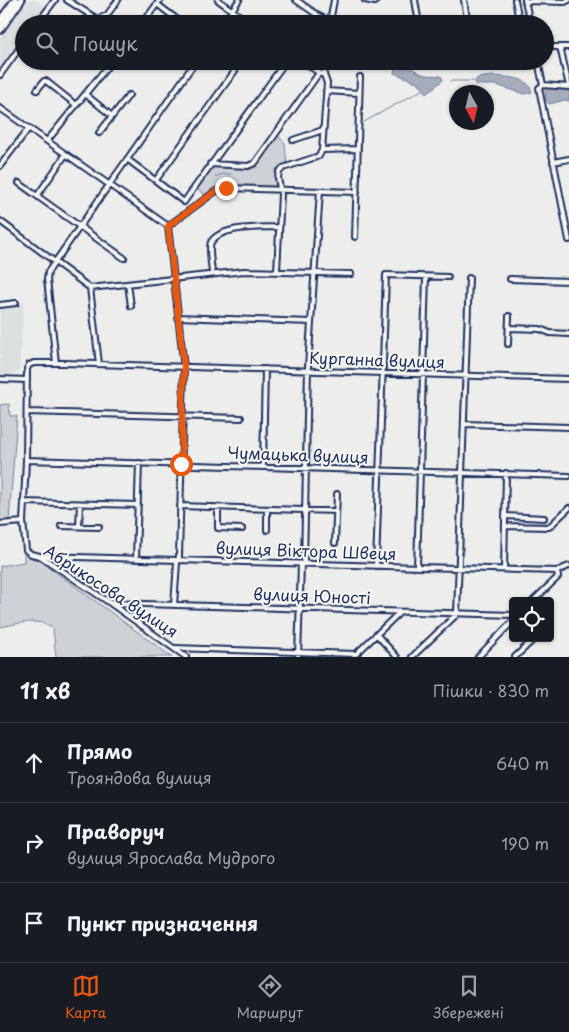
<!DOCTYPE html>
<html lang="uk">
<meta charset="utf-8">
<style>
:root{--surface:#171b24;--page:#20242c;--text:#f1f3f6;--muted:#9ea1a6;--line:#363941;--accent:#ea580c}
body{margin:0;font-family:"Playpen Sans",sans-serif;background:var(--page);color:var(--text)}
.controls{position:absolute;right:15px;bottom:15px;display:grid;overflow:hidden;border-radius:5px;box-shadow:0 1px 4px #0004}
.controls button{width:45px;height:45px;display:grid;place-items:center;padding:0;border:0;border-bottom:1px solid var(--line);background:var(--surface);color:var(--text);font:25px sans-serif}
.compass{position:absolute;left:449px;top:85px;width:45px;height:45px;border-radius:50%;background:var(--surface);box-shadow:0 1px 4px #0004;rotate:172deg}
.stop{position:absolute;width:15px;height:15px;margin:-11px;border:4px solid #ea580c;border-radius:50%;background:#fff}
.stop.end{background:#ea580c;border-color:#fff;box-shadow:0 1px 5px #0008}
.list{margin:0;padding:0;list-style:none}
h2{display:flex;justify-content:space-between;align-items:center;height:65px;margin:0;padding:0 20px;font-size:21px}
h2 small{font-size:16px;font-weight:400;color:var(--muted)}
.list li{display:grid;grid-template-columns:32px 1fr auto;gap:15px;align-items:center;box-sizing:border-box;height:80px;padding:0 20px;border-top:1px solid var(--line)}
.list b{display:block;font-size:19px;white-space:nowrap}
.list p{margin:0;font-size:16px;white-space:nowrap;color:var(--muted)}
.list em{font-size:16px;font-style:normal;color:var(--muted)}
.icon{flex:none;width:28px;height:28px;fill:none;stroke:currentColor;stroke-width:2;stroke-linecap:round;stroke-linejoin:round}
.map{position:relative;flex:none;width:569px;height:657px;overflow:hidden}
.search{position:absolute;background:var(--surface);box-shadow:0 1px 4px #0004;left:15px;right:15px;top:15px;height:55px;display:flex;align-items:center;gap:12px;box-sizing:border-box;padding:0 18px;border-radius:28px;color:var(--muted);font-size:19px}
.sheet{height:305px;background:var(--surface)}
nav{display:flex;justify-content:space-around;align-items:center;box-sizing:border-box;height:70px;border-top:1px solid var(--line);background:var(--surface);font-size:14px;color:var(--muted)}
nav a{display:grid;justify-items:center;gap:2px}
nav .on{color:var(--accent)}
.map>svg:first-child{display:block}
.built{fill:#dde0e1}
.green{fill:#ced2d7;stroke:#74809a}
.water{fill:#a5acbc;stroke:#6e7a96}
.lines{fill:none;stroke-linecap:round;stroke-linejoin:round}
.stream{stroke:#6e7a96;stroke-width:1}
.minor-casing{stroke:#1b2f5e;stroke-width:8}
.highway-casing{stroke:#1b2f5e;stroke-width:10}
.minor{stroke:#f6f6f2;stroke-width:4}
.highway{stroke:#f6f6f2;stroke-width:6}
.route{stroke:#ea580c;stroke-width:6}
.labels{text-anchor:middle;stroke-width:4;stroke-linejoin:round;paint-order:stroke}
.street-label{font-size:16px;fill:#1b2f5e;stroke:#f6f6f2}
</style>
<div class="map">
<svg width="569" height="657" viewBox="0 0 569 657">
<rect width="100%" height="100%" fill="#edeeec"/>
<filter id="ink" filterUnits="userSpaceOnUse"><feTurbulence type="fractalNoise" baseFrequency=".02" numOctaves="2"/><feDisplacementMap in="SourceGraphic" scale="10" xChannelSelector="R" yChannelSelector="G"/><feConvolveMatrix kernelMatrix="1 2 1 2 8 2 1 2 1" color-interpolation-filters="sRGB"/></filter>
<g filter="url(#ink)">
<path class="built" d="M27,0H35L47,9L35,24H24V39L0,71V38Z
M24,303L19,372L0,377V307Z"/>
<path class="green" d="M277,135L285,143L287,165L277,178L276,188L225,187L207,196L195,188L212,166H252Z
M9,404L10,416H17L9,521L0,522V405Z
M24,553L34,559L39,560L172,657H56L53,628C38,617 18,624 0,627V566L24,562Z"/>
<path class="water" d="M394,61C404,62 411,68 420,73C425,76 435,75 441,76L443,80L431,90L426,93L419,83L394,73L395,69L392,68Z
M492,76C505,77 529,76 532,92L524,94L496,85H477L475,83L477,78Z
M546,87L569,89V101L565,100L549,104L546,101L545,88Z"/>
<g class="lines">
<path class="stream" d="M349,61L363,65
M450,81H474
M364,122L422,90
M215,177L222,174H231"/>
<defs>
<path id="minor" d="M67,0L97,19L107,15L118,0
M218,0L251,24
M296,0L319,16L336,24
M365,0L375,2
M415,0L419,24
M464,0L468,24
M515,0L518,15
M525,0L530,24
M525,1L565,2L569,0
M157,4L179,21L180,24
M330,22L334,0
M37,24L55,0
M142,24L160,0
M170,24L173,16
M223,24L239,0
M545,47H569
M560,47L569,86
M178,61L195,62
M302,61L321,74
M538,61L543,85
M0,75L24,42
M569,87L543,85L539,88L569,240
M37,90L44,81H46L76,105
M326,91L359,93
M85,94L112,116
M0,108L168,226
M99,133L129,95
M293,140L323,130
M47,141L112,61
M322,150L327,83L324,75L326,61
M66,154L37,196L124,258
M127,159L184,202
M553,162L569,159
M210,164L248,166L255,163L319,73
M0,166L29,128
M156,180L242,61
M19,183L37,196
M184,202L286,61
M0,221L90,288L244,271L351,274
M168,226L184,368L179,557L177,563L174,605
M168,226L216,191L225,188L357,192
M355,237L360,77
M277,271L281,194L278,178L279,172L283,168L319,156L322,150L358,149
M212,274C212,267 208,248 211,242C222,225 261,228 279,227
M510,279L569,281
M128,284L131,306
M90,288L99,364
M0,305L16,303
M178,317L311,322
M509,328L540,329L550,333L569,334
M508,344L509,316
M56,363L47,279L48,272L196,61
M0,379L27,380
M27,412L241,418
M464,424L569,427
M26,460L569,476
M263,466L265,369
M23,502L138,505
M180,506L336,511
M218,508V528L242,529
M506,516L544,518
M0,524L23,522
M61,526L99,527
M79,526L80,504
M506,526L549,527L569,508
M267,530V509
M335,543L337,494
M43,556L557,571L569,566
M136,559L139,463
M304,564L308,367L320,191
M376,566L386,275L448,277
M417,567L426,277
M504,569L506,473
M533,601L558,577L557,571
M110,603L513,615
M376,634L397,657
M175,648L356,654L400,612
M186,657L110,603L40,556L31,554L26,550L23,522L26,460L27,369L29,365L34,363H64L569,379
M298,657L301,564
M412,657L457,614L469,278
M478,657L513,621
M515,657L535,638"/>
<path id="highway" d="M0,21L15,0
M0,30L21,0"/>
</defs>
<use href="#minor" class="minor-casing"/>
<use href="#highway" class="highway-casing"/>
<use href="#minor" class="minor"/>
<use href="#highway" class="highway"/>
</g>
</g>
<g class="lines" filter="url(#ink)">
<path class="route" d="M181,464L184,368L168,226L216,191L226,188"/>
</g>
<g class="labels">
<g class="street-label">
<text transform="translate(377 360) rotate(2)" y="6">Курганна вулиця</text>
<text transform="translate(298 455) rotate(2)" y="6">Чумацька вулиця</text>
<text transform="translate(306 551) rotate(2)" y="6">вулиця Віктора Швеця</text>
<text transform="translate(111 591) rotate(33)" y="6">Абрикосова вулиця</text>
<text transform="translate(312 596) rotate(2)" y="6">вулиця Юності</text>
</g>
</g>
</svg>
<div class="controls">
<button><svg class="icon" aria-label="locate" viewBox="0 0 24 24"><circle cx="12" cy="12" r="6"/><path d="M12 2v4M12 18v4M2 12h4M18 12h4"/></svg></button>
</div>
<svg class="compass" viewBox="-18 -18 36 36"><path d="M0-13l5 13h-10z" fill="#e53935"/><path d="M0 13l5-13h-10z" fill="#9ea1a6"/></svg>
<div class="stop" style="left:181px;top:464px"></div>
<div class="stop end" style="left:226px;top:188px"></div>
<div class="search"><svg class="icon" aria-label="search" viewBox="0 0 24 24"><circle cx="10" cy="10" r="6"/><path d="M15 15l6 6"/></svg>Пошук</div>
</div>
<section class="sheet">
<h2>11 хв<small>Пішки · 830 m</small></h2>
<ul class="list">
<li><svg class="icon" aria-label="ahead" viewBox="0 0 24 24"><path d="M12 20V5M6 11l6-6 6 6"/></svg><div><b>Прямо</b><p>Трояндова вулиця</p></div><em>640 m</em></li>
<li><svg class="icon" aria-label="right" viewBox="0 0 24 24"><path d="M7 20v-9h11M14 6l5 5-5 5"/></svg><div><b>Праворуч</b><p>вулиця Ярослава Мудрого</p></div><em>190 m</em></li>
<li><svg class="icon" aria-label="arrive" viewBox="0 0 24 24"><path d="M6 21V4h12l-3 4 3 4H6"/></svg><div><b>Пункт призначення</b></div></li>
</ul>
</section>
<nav>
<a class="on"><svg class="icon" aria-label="map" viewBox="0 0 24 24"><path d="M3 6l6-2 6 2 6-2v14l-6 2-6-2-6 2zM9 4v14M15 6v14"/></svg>Карта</a>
<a><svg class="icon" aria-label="directions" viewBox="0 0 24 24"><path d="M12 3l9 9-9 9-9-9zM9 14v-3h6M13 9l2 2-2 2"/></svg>Маршрут</a>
<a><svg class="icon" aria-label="saved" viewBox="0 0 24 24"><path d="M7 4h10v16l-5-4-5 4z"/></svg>Збережені</a>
</nav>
